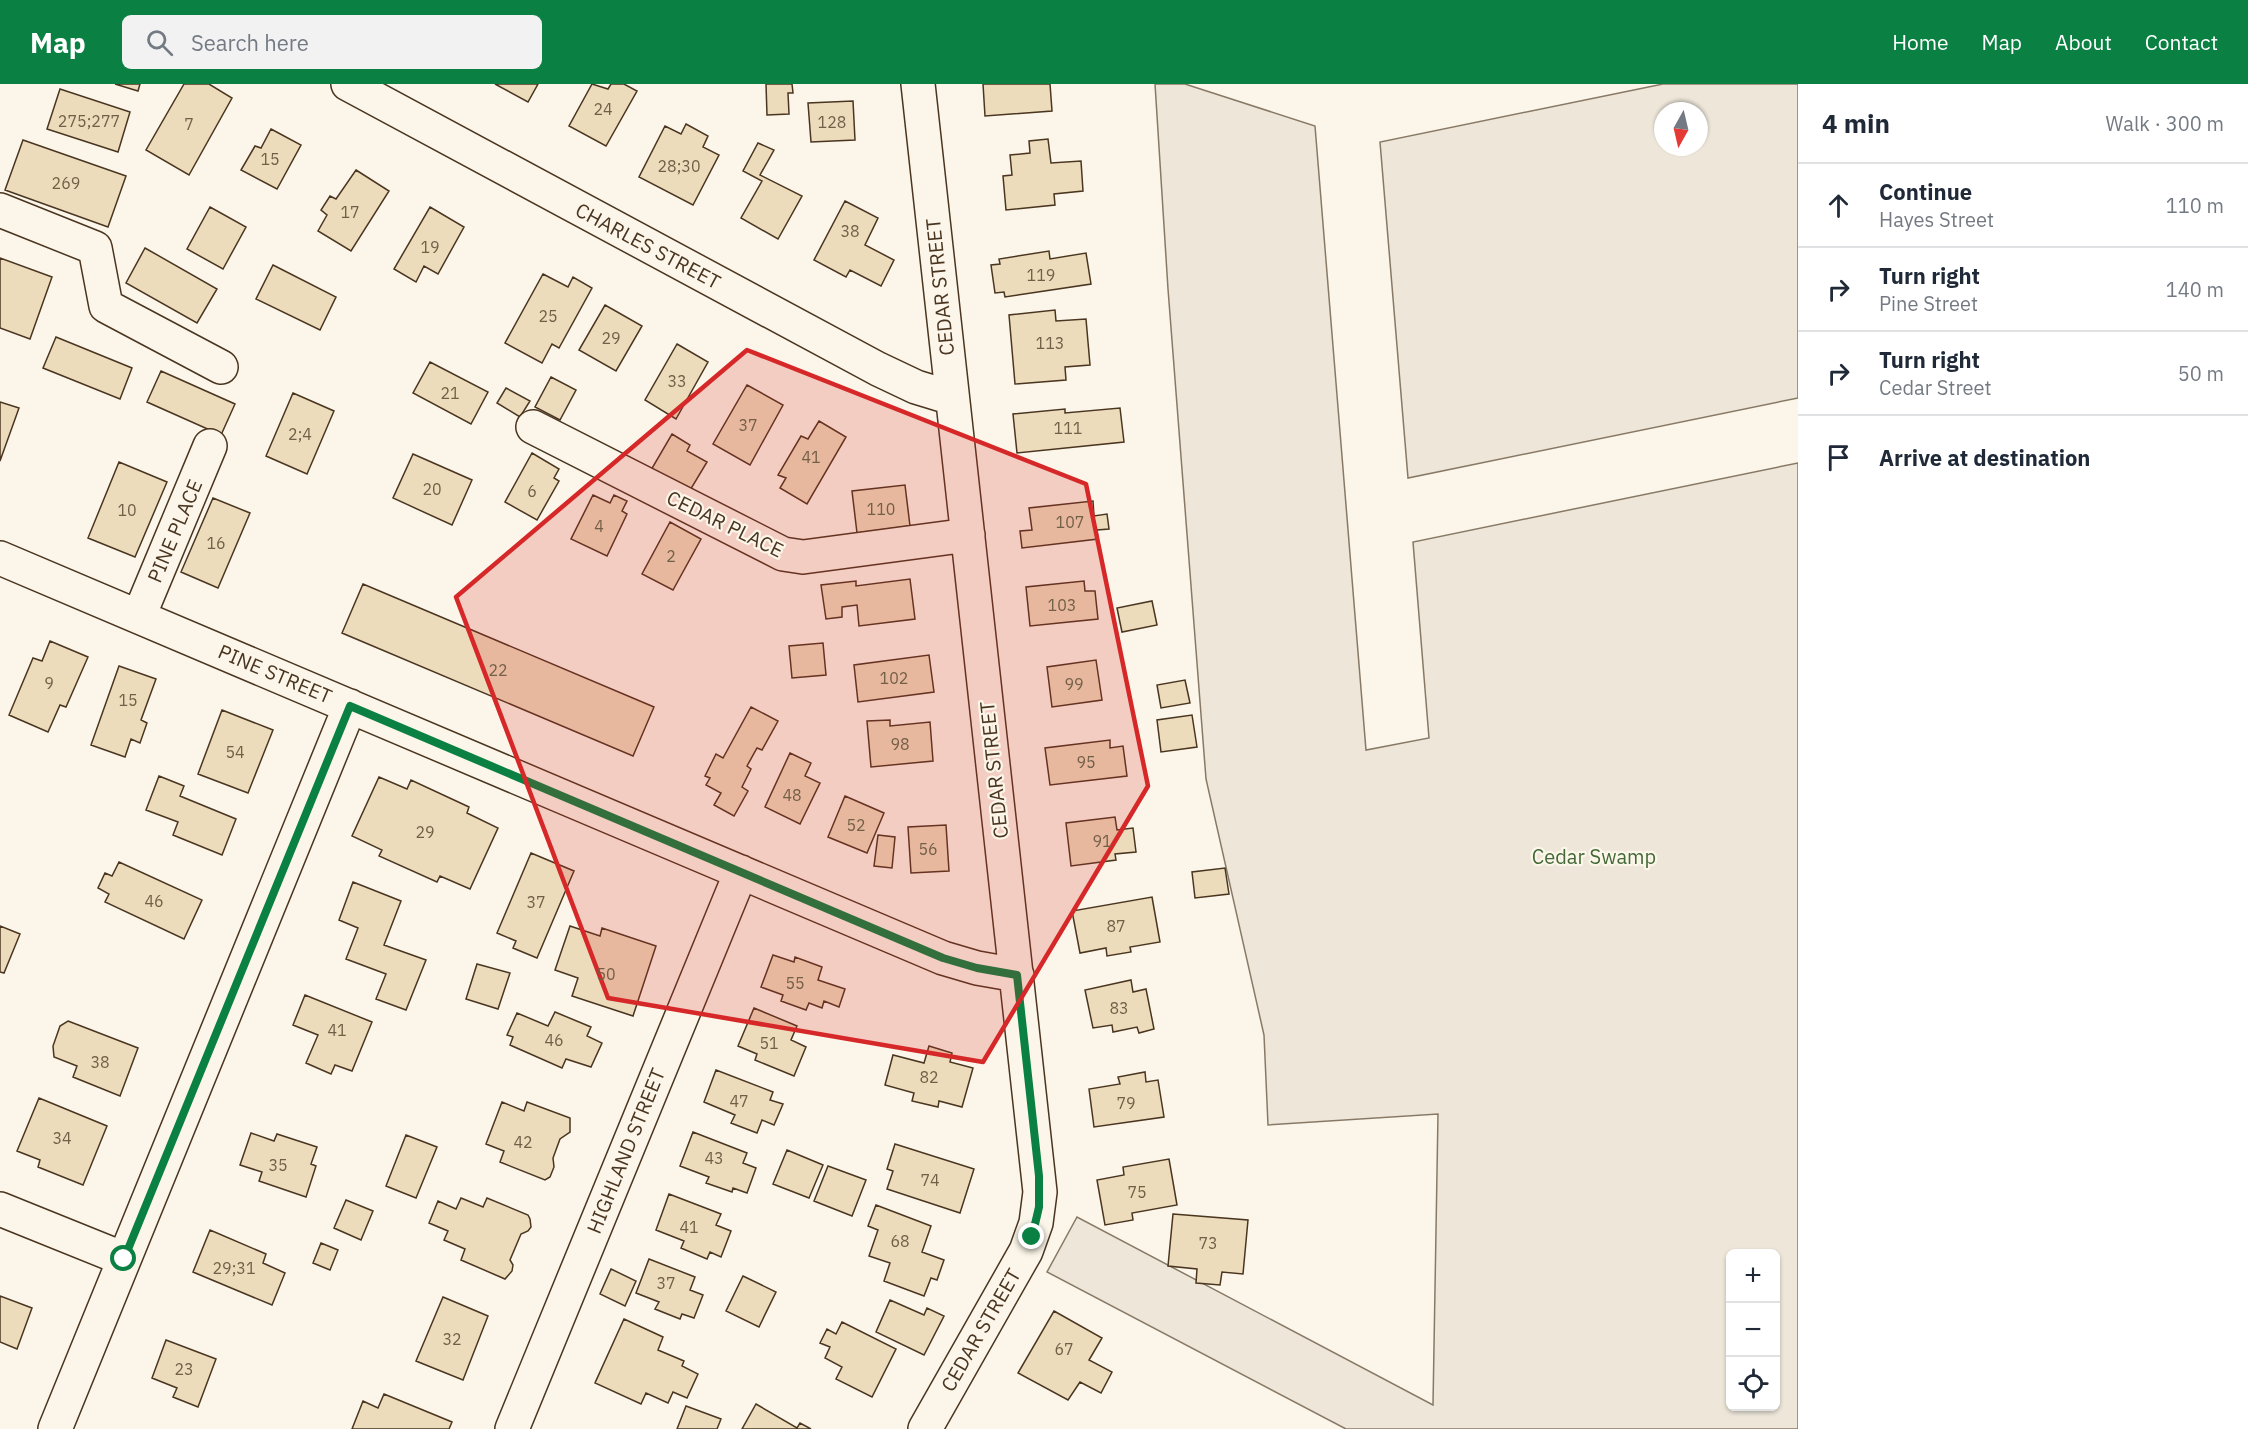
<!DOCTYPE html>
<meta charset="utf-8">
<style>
:root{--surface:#fff;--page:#f2f2f3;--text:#1f2937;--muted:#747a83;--line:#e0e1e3;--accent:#0b8043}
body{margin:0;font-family:"IBM Plex Sans",sans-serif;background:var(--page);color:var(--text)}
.controls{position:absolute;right:18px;bottom:18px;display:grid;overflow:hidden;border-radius:9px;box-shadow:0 2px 4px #0004}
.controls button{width:54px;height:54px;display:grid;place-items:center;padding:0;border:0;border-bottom:2px solid var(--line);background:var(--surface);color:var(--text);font:30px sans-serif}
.compass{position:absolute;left:1654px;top:18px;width:54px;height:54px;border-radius:50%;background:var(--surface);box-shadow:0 2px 4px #0004;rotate:188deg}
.stop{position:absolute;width:18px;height:18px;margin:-14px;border:4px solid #0b8043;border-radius:50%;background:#fff}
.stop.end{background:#0b8043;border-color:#fff;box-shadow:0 2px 6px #0008}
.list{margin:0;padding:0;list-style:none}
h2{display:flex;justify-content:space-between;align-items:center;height:78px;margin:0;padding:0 24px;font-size:26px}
h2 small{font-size:20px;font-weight:400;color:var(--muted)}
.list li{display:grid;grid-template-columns:39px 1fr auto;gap:18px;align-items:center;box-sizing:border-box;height:84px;padding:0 24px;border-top:2px solid var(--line)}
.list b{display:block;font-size:22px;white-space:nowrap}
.list p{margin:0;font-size:20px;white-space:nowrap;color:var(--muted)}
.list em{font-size:20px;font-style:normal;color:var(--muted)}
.icon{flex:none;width:33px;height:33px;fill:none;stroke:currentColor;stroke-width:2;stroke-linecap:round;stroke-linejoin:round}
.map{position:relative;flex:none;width:1798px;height:1345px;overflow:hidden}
header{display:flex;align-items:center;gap:36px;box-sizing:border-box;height:84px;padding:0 30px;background:var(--accent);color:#fff}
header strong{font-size:28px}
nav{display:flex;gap:33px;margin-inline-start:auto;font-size:21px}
.search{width:420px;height:54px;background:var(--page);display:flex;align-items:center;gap:15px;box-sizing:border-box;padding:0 21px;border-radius:9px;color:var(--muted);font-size:22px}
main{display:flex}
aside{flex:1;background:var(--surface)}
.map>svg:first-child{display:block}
.green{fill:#ede6d9;stroke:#887966;stroke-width:1.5;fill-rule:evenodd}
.building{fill:#ecdcbc;stroke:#4a3520;stroke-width:1.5}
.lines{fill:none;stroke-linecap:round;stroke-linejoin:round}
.minor-casing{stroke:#4a3520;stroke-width:36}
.minor{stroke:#fbf6e9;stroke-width:33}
.route{stroke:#0b8043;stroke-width:8}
.marked{fill:#d62828;fill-opacity:0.2;stroke:#d62828;stroke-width:4.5;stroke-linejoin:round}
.labels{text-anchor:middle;stroke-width:4.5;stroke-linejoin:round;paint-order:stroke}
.number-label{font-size:16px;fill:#725f47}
.street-label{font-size:20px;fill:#4a3520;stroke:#fbf6e9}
.park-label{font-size:20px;fill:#436837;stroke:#fbf6e9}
</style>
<header>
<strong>Map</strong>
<div class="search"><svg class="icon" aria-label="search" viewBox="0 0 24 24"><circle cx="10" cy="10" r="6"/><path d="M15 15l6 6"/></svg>Search here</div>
<nav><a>Home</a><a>Map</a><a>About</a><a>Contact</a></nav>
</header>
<main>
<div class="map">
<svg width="1798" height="1345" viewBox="0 0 1798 1345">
<rect width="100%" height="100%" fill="#fbf6e9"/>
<path class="green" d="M1155,0H1185L1315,42L1366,666L1429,654L1413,458L1798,379V1345H1346L1047,1188L1077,1133L1433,1321L1438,1030L1268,1041L1264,951L1206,695L1168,205ZM1730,1170H1776V1322H1730Z
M1663,0H1798V314L1408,394L1380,58ZM1663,27H1699V63H1663Z"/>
<path class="building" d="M115,0H140L138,7Z
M184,0H209L232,14L189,91L146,66Z
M495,0H538L528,18Z
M592,0L608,5L611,0H624L637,7L606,62L569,42Z
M766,0H792L793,9H788L789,30L767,31Z
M983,0H1050L1052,27L985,32Z
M60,5L130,28L118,68L47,45Z
M853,17L855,56L811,58L808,19Z
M686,40L708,52L703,63L719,71L693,121L639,93L665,42L681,50Z
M271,45L301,61L277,105L241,86L255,62L261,64Z
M1048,55L1051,79L1081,77L1083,107L1054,110L1055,121L1006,126L1003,92L1012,91L1010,71L1030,69L1029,57Z
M23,56L126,92L108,143L5,106Z
M758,59L774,66L760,91L802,112L778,155L741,134L762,97L743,87Z
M356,86L389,107L351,167L318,147L327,131L321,126L330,112L336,115Z
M845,117L878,134L865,161L894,176L881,202L850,186L846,193L814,176Z
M210,123L246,143L223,185L187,165Z
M430,123L464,143L438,190L424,182L416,198L394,185Z
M145,164L217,205L197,239L126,199Z
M1049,167L1050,175L1086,169L1091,200L1005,213L1004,208L995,209L991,181L1000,180L999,175Z
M0,174L52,193L30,255L0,244Z
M273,181L336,213L320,246L256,215Z
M543,190L568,203L573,193L592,204L559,264L552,260L542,279L505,259Z
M605,221L642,242L616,287L579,266Z
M1055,226L1056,237L1086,235L1090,281L1065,283L1066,296L1015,300L1009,231Z
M56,253L132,284L120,315L43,284Z
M677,260L708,278L676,335L645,316Z
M430,278L488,308L471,340L413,309Z
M161,287L235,320L221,351L147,318Z
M551,293L576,306L560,336L535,323Z
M747,301L783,321L750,381L713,360Z
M506,304L530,317L520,333L497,319Z
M293,309L334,327L307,390L266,372Z
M0,318L19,324L0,377Z
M1120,324L1124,358L1017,369L1013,330L1065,325V329Z
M819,337L846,353L807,420L780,404L786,394L778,391L801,352L808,355Z
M672,350L690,361L687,367L707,378L689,408L651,386Z
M532,369L559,385L554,394L559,397L537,436L505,418Z
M413,370L472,396L452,441L393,414Z
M119,378L167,398L135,473L88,454Z
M905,401L910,442L857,449L852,407Z
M593,411L610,419L614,411L627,417L622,427L627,430L607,472L571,455Z
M213,414L250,429L218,504L181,488Z
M1093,417L1094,432L1107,430L1109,445L1097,446L1098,455L1022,464L1020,447L1032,446L1029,424Z
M670,438L701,455L673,506L642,490Z
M910,495L915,535L859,542L857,521L842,523V533L826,535L821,501L856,497V502Z
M1084,497L1085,507H1095L1098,535L1030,542L1026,503Z
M363,500L654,623L633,672L342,549Z
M1152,517L1157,541L1122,548L1117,524Z
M50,557L88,573L66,623L60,621L48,648L9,631L33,574L42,577Z
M823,559L826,591L792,594L789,562Z
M929,571L934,608L858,618L854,581Z
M1096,576L1102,616L1052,623L1047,583Z
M119,582L156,595L141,636L147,639L140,659L131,655L125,673L91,661Z
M1185,596L1190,619L1161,624L1157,601Z
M751,623L778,637L762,666L757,664L747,682L751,685L742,703L748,707L734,732L714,721L721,709L706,701L710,694L705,692L716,670L723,674Z
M222,626L273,646L248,709L198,690Z
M1192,631L1197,663L1161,668L1157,636Z
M890,636V642L930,638L933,677L871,683L867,637Z
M1110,656V664L1123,662L1127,692L1050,701L1045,664Z
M790,669L811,679L805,692L820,699L800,740L765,723Z
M159,692L184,702L180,712L236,735L222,771L173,751L178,738L146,726Z
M379,693L407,705L411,696L469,723L467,729L498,744L470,805L440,792L437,798L379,772L382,766L352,752Z
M845,712L884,729L867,769L828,753Z
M1115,733L1117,746L1133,744L1136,768L1115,770L1116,776L1071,782L1066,739Z
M946,741L949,787L911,789L908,743Z
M878,751L895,753L892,784L874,782Z
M531,769L574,787L537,874L513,864L516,857L497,849Z
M119,778L202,816L184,855L105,818L109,810L98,804L105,789L112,792Z
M1225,784L1229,810L1195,814L1192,788Z
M353,798L401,817L384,861L426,876L406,926L376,915L386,890L346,875L358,844L339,836Z
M1152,813L1160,858L1130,863L1131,868L1107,872L1106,864L1080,869L1072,827Z
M0,842L20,850L4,889L0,888Z
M570,842L600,852L602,844L656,862L633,932L572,912L578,894L555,886Z
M773,871L794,878L795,873L822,883L818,896L845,905L839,923L824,917L822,924L809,919L806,926L781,917L783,911L761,903Z
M477,880L510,889L498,925L466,915Z
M1131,896L1133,908L1146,905L1154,945L1139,949L1137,943L1113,948L1112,941L1093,944L1085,906Z
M305,911L372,938L352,987L335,981L331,990L306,979L318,951L293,941Z
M754,924L797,942L791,956L806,963L794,992L755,976L757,970L738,962Z
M555,928L591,943L587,952L602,959L591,983L566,975L562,984L510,961L513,953L507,951L517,929L548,942Z
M68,937L138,964L120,1012L73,993L77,982L54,973L53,962L60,942Z
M929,962L952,969L950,978L973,984L962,1023L939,1017L938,1023L912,1017L914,1009L885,1001L893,971L924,979Z
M716,986L773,1008L770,1016L783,1020L774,1041L762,1036L757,1049L731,1039L735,1031L704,1018Z
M1145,988L1146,998L1158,996L1164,1033L1094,1043L1089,1005L1120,1000L1118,993Z
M39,1014L107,1042L83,1101L38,1083L40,1076L17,1067Z
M502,1018L524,1027L527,1018L570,1034V1048L560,1055L553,1074L554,1083L550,1093L545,1096L500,1078L504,1067L486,1060Z
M693,1048L747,1069L743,1079L756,1084L747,1109L733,1104L732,1108L706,1099L709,1093L680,1082Z
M251,1049L274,1057L277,1050L317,1063L311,1080L316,1082L306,1113L259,1097L262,1088L240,1081Z
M406,1051L437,1063L416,1114L386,1102Z
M895,1060L974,1085L960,1129L887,1105L893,1087L887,1085Z
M787,1066L823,1081L809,1114L773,1100Z
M1169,1075L1177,1121L1132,1129L1133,1136L1105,1141L1097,1096L1124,1091L1123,1083Z
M828,1082L866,1096L852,1132L814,1117Z
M669,1110L721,1130L716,1141L731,1147L721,1173L710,1168L707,1175L681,1164L684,1157L656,1146Z
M461,1114L483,1123L487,1114L528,1131L530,1135L531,1143L528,1147L521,1150L510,1176L513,1181L512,1187L505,1195L461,1176L465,1165L444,1156L448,1147L429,1139L438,1117L456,1125Z
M346,1116L373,1127L361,1156L334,1144Z
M876,1121L931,1142L922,1168L944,1176L937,1196L931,1194L924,1212L884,1197L890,1179L869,1172L878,1146L868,1142Z
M1173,1130L1248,1136L1243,1190L1222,1188L1220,1201L1196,1199L1197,1185L1168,1182Z
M210,1146L266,1170L263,1179L285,1189L272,1221L193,1188Z
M321,1159L338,1166L330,1186L313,1179Z
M649,1175L695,1193L690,1206L703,1211L694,1234L682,1230L680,1235L655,1225L659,1218L636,1209Z
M611,1185L636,1197L625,1222L600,1210Z
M743,1192L776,1208L759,1243L726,1227Z
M0,1212L32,1224L17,1265L0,1258Z
M443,1213L488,1232L463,1296L416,1277Z
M890,1216L924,1231L927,1224L944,1232L924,1271L876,1248Z
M1054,1227L1102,1254L1089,1276L1112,1288L1101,1309L1080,1298L1068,1316L1018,1289Z
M624,1235L663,1253L658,1266L684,1277L682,1282L698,1290L687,1314L673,1308L668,1319L646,1309L641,1320L595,1299Z
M842,1238L896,1265L872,1313L836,1295L842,1283L825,1274L830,1263L820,1259L827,1245L836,1250Z
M166,1256L216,1275L198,1323L173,1313L177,1304L152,1294Z
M384,1310L452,1338L449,1345H352L363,1317L378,1324Z
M756,1320L797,1344L800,1339L811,1345H742Z
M686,1322L721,1335L717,1345H677Z"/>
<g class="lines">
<defs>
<path id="minor" d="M348,0L878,285L916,303L952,314
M918,0L1040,1108L1036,1139L1026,1167L925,1345
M0,126L95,164L106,222L221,283
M533,343L783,470L803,473L968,451
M0,474L943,874L977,884L1017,891
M139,532L210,362
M0,1125L124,1175
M55,1345L350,622
M512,1345L741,788"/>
</defs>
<use href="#minor" class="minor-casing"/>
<use href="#minor" class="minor"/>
</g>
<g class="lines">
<path class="route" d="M124,1175L350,622L943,874L977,884L1017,891L1039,1092V1123L1032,1153"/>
</g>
<path class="marked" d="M747,266L1086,400L1148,702L983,978L608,914L456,513Z"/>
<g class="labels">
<g class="number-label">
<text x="603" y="31">24</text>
<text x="89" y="43">275;277</text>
<text x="832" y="44">128</text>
<text x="189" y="46">7</text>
<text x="270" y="81">15</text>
<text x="679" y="88">28;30</text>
<text x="66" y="105">269</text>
<text x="350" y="134">17</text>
<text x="850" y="153">38</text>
<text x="430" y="169">19</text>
<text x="1041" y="197">119</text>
<text x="548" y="238">25</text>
<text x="611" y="260">29</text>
<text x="1050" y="265">113</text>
<text x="677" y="303">33</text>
<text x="450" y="315">21</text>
<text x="748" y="347">37</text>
<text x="1068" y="350">111</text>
<text x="300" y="356">2;4</text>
<text x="811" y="379">41</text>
<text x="432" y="411">20</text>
<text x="532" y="413">6</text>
<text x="881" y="431">110</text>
<text x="127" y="432">10</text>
<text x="1070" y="444">107</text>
<text x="599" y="448">4</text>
<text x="216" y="465">16</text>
<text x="671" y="478">2</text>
<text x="1062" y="527">103</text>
<text x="498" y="592">22</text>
<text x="894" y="600">102</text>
<text x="49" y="605">9</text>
<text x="1074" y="606">99</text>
<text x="128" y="622">15</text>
<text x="900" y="666">98</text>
<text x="235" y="674">54</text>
<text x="1086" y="684">95</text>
<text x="792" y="717">48</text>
<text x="856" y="747">52</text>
<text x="425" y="754">29</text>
<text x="1102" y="763">91</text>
<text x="928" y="771">56</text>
<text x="154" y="823">46</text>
<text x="536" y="824">37</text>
<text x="1116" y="848">87</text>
<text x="606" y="896">50</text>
<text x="795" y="905">55</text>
<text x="1119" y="930">83</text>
<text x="337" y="952">41</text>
<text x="554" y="962">46</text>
<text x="769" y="965">51</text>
<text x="100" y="984">38</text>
<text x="929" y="999">82</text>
<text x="739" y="1023">47</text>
<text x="1126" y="1025">79</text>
<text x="62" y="1060">34</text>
<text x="523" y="1064">42</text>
<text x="714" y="1080">43</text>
<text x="278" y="1087">35</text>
<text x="930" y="1102">74</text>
<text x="1137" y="1114">75</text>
<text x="689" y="1149">41</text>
<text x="900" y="1163">68</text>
<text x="1208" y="1165">73</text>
<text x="234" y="1190">29;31</text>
<text x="666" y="1205">37</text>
<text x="452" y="1261">32</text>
<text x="1064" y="1271">67</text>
<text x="184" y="1291">23</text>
</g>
<g class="street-label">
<text transform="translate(648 162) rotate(28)" y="7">CHARLES STREET</text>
<text transform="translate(940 203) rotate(-96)" y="7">CEDAR STREET</text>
<text transform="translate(725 440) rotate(26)" y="7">CEDAR PLACE</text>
<text transform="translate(175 447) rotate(-67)" y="7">PINE PLACE</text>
<text transform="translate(275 590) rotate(23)" y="7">PINE STREET</text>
<text transform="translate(994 686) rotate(-96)" y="7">CEDAR STREET</text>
<text transform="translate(626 1067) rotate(-68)" y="7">HIGHLAND STREET</text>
<text transform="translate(981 1246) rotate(-60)" y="7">CEDAR STREET</text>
</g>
<g class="park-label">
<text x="1594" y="780">Cedar Swamp</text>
</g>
</g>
</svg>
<div class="controls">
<button>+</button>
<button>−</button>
<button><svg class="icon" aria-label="locate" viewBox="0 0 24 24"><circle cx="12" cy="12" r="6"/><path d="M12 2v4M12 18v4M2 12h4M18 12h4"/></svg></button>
</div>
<svg class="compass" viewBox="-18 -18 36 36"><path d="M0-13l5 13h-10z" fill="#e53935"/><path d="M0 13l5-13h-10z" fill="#747a83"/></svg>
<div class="stop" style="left:124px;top:1175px"></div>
<div class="stop end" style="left:1032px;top:1153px"></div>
</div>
<aside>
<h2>4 min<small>Walk · 300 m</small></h2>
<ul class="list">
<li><svg class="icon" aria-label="ahead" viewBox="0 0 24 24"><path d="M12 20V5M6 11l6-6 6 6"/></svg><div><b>Continue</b><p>Hayes Street</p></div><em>110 m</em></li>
<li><svg class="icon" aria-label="right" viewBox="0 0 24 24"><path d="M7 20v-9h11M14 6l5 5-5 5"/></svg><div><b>Turn right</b><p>Pine Street</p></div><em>140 m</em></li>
<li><svg class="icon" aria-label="right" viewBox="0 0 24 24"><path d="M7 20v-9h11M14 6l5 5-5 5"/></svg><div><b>Turn right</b><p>Cedar Street</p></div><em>50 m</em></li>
<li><svg class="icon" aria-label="arrive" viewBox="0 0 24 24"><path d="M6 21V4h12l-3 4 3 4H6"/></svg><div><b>Arrive at destination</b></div></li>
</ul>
</aside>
</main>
